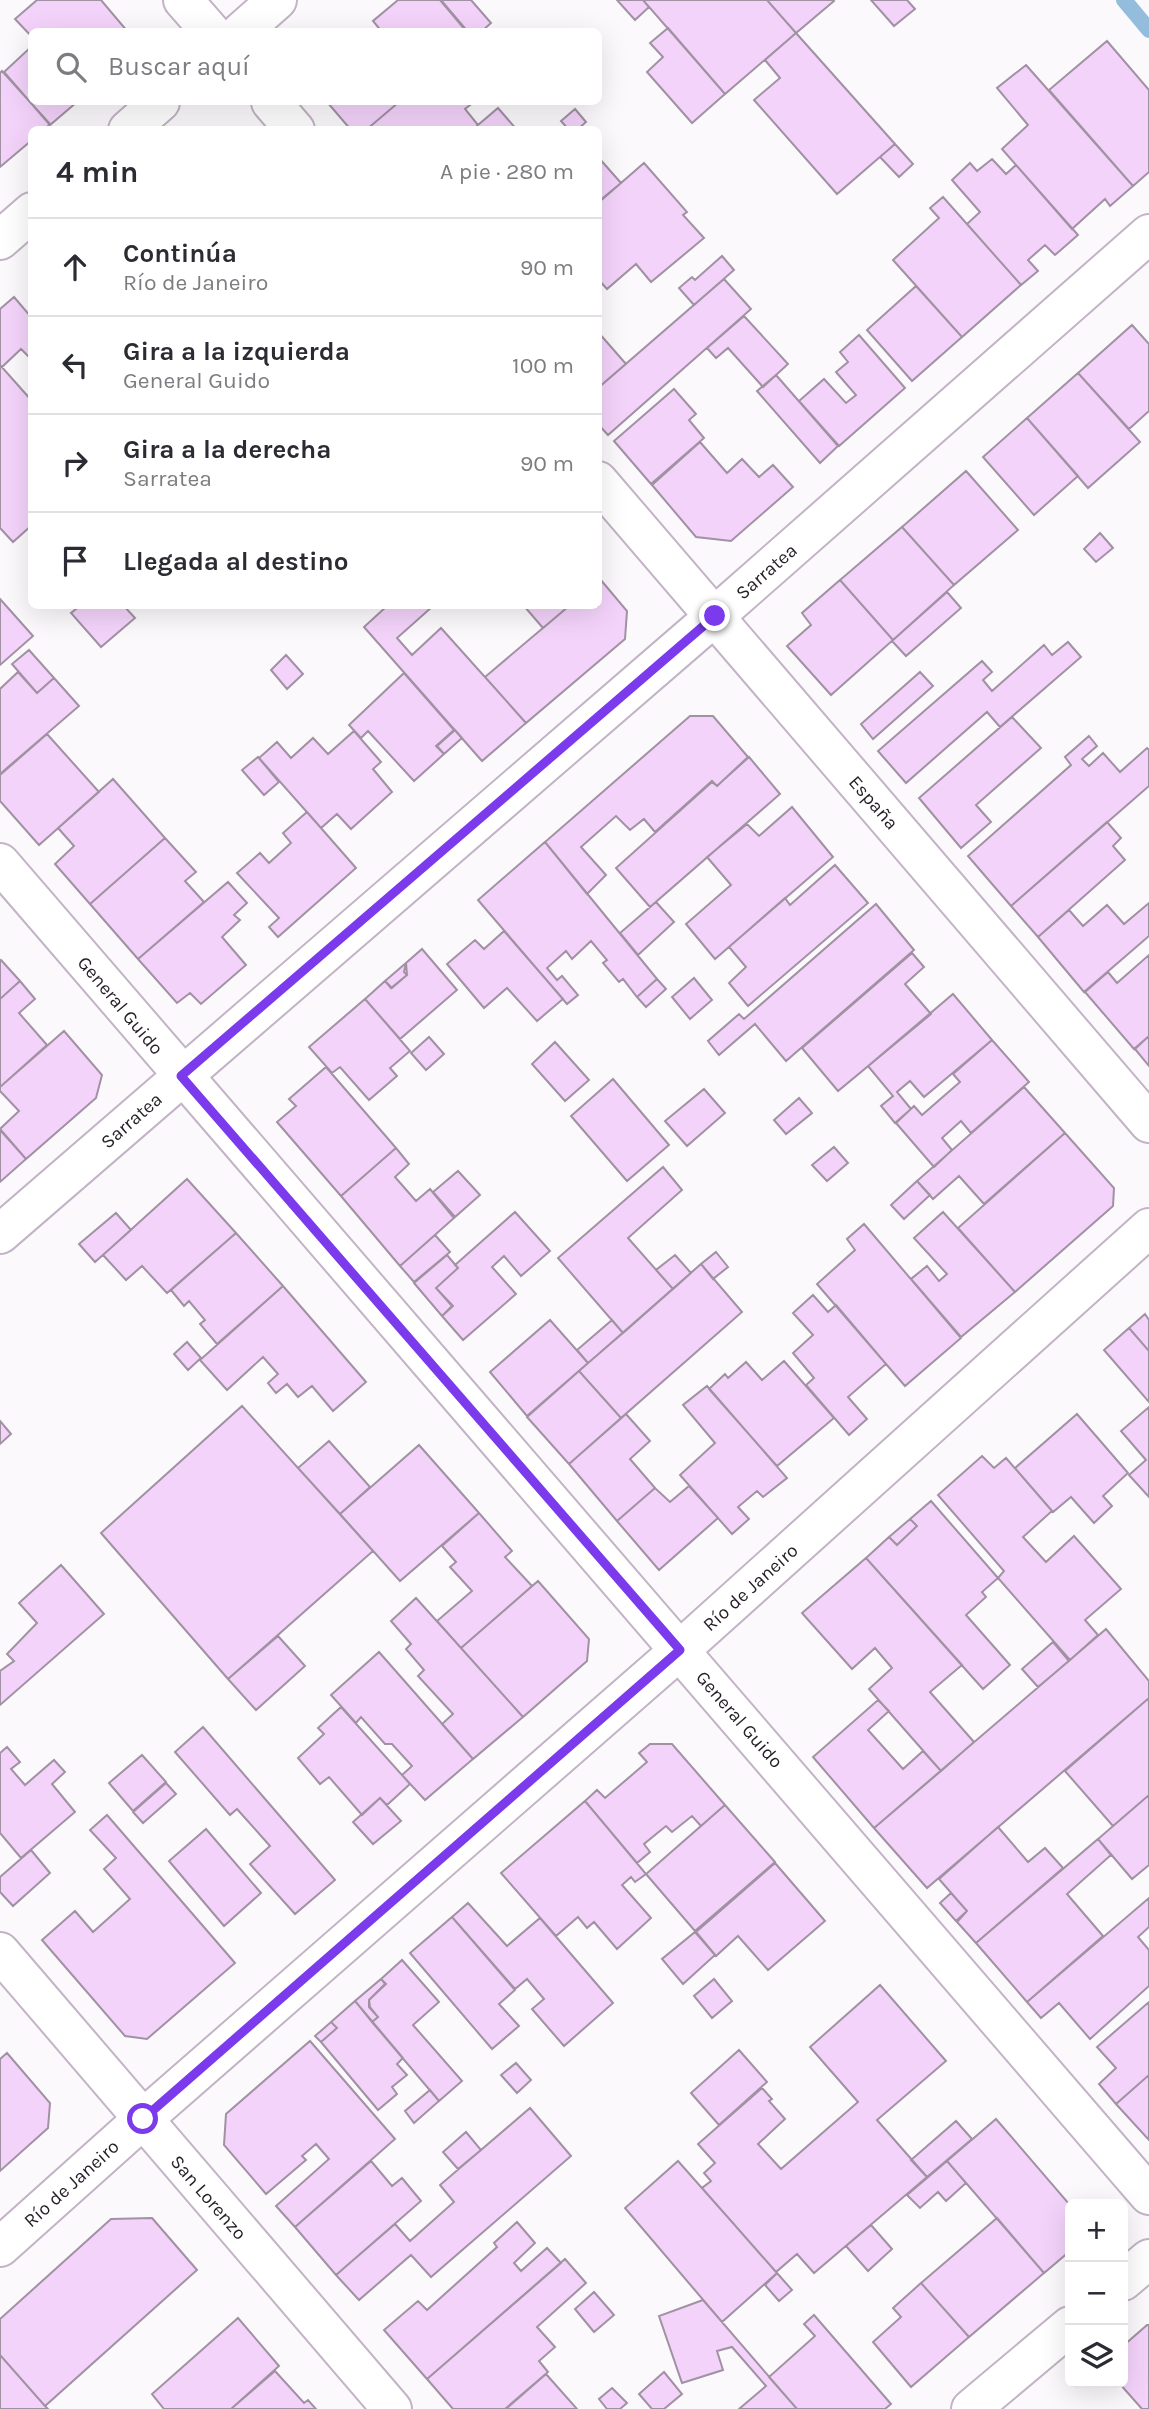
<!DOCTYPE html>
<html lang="es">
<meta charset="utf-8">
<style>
:root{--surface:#fff;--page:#f7f7f7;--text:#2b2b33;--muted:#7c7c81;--line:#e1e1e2}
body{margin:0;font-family:Karla,sans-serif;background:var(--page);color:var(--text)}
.controls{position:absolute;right:21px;bottom:21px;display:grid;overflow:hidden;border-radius:10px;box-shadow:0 7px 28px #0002}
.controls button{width:63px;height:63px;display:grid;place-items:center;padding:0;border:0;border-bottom:2px solid var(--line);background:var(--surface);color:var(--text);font:35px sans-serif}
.stop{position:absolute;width:21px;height:21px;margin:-16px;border:5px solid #7c3aed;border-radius:50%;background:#fff}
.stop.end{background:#7c3aed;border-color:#fff;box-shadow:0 2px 7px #0008}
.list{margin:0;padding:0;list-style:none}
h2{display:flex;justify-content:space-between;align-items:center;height:91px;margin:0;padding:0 28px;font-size:30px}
h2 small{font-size:23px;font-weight:400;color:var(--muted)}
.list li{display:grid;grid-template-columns:46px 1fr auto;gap:21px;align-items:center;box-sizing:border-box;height:98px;padding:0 28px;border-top:2px solid var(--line)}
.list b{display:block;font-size:26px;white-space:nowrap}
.list p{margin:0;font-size:23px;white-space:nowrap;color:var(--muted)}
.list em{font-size:23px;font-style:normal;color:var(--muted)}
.icon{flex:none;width:38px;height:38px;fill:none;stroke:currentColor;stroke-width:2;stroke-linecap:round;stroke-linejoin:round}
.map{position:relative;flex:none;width:1149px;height:2409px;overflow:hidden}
.search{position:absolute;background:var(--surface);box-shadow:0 7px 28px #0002;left:28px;top:28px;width:574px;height:77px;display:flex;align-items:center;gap:18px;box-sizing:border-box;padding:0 24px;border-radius:10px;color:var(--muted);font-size:26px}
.panel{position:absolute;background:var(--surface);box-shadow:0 7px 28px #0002;left:28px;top:126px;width:574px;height:483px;border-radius:10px}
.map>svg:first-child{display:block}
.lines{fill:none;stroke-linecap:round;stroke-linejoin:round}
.stream{stroke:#94bddd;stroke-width:16}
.building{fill:#f4d3fa;stroke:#a091a3;stroke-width:2}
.minor-casing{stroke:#c3b3c6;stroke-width:42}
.minor{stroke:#fff;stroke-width:38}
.route{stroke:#7c3aed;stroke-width:9}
.labels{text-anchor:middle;stroke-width:5;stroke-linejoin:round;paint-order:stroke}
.street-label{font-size:19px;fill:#241e25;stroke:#fff}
</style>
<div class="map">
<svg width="1149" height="2409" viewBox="0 0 1149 2409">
<rect width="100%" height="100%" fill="#fcf9fd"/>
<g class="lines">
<path class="stream" d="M1124,0L1149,30"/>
</g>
<path class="building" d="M37,0H101L128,32H32V37L15,19Z
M398,0H440L467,32H382L373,21Z
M441,0H471L491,23L481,32H468Z
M617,0H643L649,7L635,20Z
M643,0H767L796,33L725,94Z
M767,0H833L834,1L796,33Z
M871,0H907L915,9L894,26Z
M668,28L725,94L692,123L647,72L663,57L650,43Z
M796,33L895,144L837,194L754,100L780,78L765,60Z
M1107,41L1149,90V172L1133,186L1049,90Z
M32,46V102H77L50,125L4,72Z
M1026,65L1133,186L1110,206L1105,199L1072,229L1002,149L1028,125L997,88Z
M2,71L50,124L44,130H32V140L0,167V73Z
M327,102H399L366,130H351Z
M399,102H474L465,109L478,125L473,130H366Z
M498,108L517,130H473L478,125Z
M575,109L586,122L577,130H569L561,121Z
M895,144L913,164L899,177L880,157Z
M598,157L621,183L598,202Z
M992,159L1006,174L1016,165L1078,235L1055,255L1045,245L1028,260L1038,271L1021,285L967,224L980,212L952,180L970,163L977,171Z
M644,163L687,212L683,215L704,238L651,282L636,264L607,289L598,279V203Z
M943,197L1021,285L962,337L893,260L939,218L930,208Z
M722,256L734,270L694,305L679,288L692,277L695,280Z
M724,279L751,309L608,435L598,424V388Z
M916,286L962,337L912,381L867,330Z
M14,297L32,318V357L30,358L21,349L2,367L0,365V309Z
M744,316L788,364L763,387L728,348L716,358L707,348Z
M1132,325L1149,344V411L1129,429L1078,373Z
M598,332L626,364L598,388Z
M859,335L905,388L839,446L799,401L824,379L846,403L856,395L836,372L848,362L840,352Z
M0,365L32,401V525L13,542L0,528Z
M1078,373L1140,442L1088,488L1027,418Z
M776,375L838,446L820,463L757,391Z
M674,389L696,414L689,420L704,438L651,484L614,441Z
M1027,418L1078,476L1034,515L983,457Z
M700,442L727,473L742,459L759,477L773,465L793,487L731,541L696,537L652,485Z
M966,471L1018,530L954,585L902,527Z
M902,527L954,585L893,640L840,580Z
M1100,533L1113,548L1096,562L1084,549Z
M600,579L627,611L625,639L526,723L485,677L569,606H598Z
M840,580L893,640L831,695L787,646L811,625L802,613Z
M947,592L961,608L906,656L892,641Z
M0,599L33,636L0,665Z
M80,606H124L135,618L101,647L71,613Z
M387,606H433L397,638L412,655L441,628L526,723L482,761L364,627Z
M524,606H569L543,628Z
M1068,642L1081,657L1000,727L987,712L906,783L878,751L982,661L992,672L983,680L992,691L1044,645L1052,655Z
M29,650L54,678L37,693L12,664Z
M286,655L303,674L287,689L271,670Z
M18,672L37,693L54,678L79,706L0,774V689Z
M920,672L933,686L873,739L861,724Z
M404,673L454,730L436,746L444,754L414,781L368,731L361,738L349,725Z
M690,716H713L748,757L717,786L712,781L655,832L644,819L630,830L616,816L581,847L606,875L587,894L545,842Z
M1012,717L1041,748L976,805L991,822L961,848L919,798Z
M455,730L462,738L444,754L437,746Z
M354,731L381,762L373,769L392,792L351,829L337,814L321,828L259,758L277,742L291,758L313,738L328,754Z
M47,734L99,792L39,845L0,801V775Z
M1089,736L1097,746L1082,759L1089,766L1103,753L1120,772L1147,748L1149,750V786L1011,906L968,856L1071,765L1065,757Z
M258,757L279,782L264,795L242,770Z
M749,757L780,794L650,907L616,868L712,782L717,786Z
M113,779L165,838L90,904L55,864L74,846L58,828Z
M792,807L833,857L715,959L686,924L731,885L707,857L747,824L759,836Z
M307,812L356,868L278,937L269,927L279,918L237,873L260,853L269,863L291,843L283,833Z
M1107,822L1121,838L1113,846L1125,860L1038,937L1011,906Z
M165,838L196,872L185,881L204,902L138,959L90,904Z
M545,842L657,979L637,997L623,979L619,982L603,963L607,960L591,941L572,959L566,951L547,968L557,980L562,976L578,995L567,1004L478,900Z
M835,865L868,903L748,1006L729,983L746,967L729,947L785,898L790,905Z
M228,882L247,903L234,915L240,920L222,937L246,965L201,1004L190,993L177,1003L138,959Z
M656,902L674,922L638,955L620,933Z
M1149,903V936L1084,992L1038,937L1069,910L1083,926L1107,905L1124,924Z
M876,904L914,950L786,1061L755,1024L719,1055L708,1041L739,1014L744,1019Z
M504,931L563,999L537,1021L507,988L484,1008L447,964L475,940L484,949Z
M422,949L457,990L400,1039L365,999L385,981L391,988L407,975L406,963Z
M912,953L924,967L905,984L931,1014L838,1091L802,1048Z
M1149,955V1036L1134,1049L1085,992L1108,972L1117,983Z
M1,960L20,981L0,999V961Z
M406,963L404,972L407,975L392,988L385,981Z
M694,978L712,1000L690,1019L672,997Z
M657,979L666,989L646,1007L637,997Z
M20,981L35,999L19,1013L47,1045L0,1087V999Z
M953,994L992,1040L924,1097L910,1081L897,1092L911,1109L895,1123L881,1106L893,1096L868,1066Z
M365,999L410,1051L390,1068L397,1076L369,1100L340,1067L332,1073L309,1047Z
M64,1031L102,1075L96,1098L26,1159L0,1129L19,1111L0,1091V1087Z
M1149,1036V1066L1135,1049Z
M429,1037L444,1054L426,1070L411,1053Z
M992,1040L1029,1082L971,1133L961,1121L942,1138L952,1150L934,1167L896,1123L914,1106L922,1115L960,1082L953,1074Z
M555,1042L589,1080L565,1101L532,1064Z
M326,1067L396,1148L341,1196L277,1122L296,1106L289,1099Z
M613,1079L669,1145L627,1181L571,1116Z
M1024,1087L1065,1133L984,1204L959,1176L933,1199L917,1181Z
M704,1089L725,1113L687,1146L665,1121Z
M799,1098L812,1113L786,1134L774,1120Z
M0,1130L26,1159L0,1182Z
M1065,1133L1114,1188L1113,1206L1015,1292L958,1228Z
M834,1147L848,1163L827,1181L812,1165Z
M396,1148L409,1164L395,1177L416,1201L430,1189L454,1218L400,1266L341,1196Z
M663,1167L682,1190L628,1238L673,1289L623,1333L558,1258Z
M458,1171L480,1195L455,1217L433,1192Z
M187,1179L236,1233L167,1293L142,1266L126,1280L103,1255Z
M917,1181L930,1195L904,1219L891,1205Z
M515,1212L550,1251L521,1276L504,1256L492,1267L516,1294L463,1340L442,1316L453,1306L436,1288L458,1268L455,1265Z
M943,1212L1015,1292L961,1337L911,1279L927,1266L939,1281L947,1274L914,1238Z
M116,1213L131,1230L95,1262L79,1244Z
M864,1224L961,1338L905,1386L817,1284L855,1250L847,1239Z
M236,1233L283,1286L217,1344L200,1324L205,1320L189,1301L184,1306L171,1290Z
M435,1235L450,1252L414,1282L400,1266Z
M716,1252L728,1267L713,1279L701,1264Z
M447,1255L458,1268L436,1288L452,1306L442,1316L414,1283Z
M675,1255L691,1273L673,1289L656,1270Z
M701,1264L742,1312L621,1418L579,1371Z
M283,1286L366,1382L333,1411L312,1386L298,1397L287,1384L276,1393L268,1383L278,1374L263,1357L227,1390L200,1360Z
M813,1295L828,1312L836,1305L886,1364L848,1397L867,1419L849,1435L806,1385L814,1378L793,1353L813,1335L793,1313Z
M1145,1314L1149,1320V1351L1129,1328Z
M550,1320L588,1363L527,1416L490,1372Z
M612,1320L623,1333L588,1363L577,1350Z
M1129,1328L1149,1351V1402L1104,1350Z
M187,1342L201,1358L188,1370L174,1354Z
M784,1361L834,1418L777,1466L709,1389L725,1374L728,1378L746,1362L762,1380Z
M579,1371L621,1418L569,1464L527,1417Z
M707,1386L787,1478L763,1497L757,1491L738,1507L749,1519L732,1534L680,1475L715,1443L683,1405Z
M242,1406L373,1551L228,1679L101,1533Z
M1149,1407V1497L1129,1475L1146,1460L1121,1431Z
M626,1414L650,1441L630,1459L655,1488L617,1521L569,1464Z
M1077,1414L1128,1473L1103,1496L1112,1506L1094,1523L1071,1497L1053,1512L1015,1468Z
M0,1421L11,1434L0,1444Z
M329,1441L370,1487L340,1514L298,1468Z
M419,1445L479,1513L400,1581L340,1514Z
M982,1456L994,1468L1006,1458L1052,1511L1023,1537L1046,1562L1074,1536L1121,1589L1085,1620L1098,1635L1070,1660L998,1578L1004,1571L938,1495Z
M689,1486L718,1518L659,1570L617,1521L655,1488L670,1502Z
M931,1501L998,1578L982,1592L986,1597L966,1615L1010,1665L983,1689L866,1558L889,1537L897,1545L917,1526L910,1519Z
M479,1513L512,1551L505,1557L532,1586L461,1648L437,1621L472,1591L450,1567L456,1562L442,1546Z
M910,1519L917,1526L897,1545L889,1537Z
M866,1558L962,1665L930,1692L974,1742L941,1771L869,1689L892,1668L875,1648L852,1669L802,1613Z
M61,1565L104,1614L0,1705V1671L14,1661L7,1654L37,1623L19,1603Z
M538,1581L589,1639L587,1661L523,1717L461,1648Z
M416,1598L523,1717L473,1759L442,1724L453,1714L418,1676L424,1670L406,1649L411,1644L391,1621Z
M1106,1629L1149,1681V1698L927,1888L874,1828Z
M278,1636L305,1666L256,1710L228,1679Z
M1053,1642L1069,1661L1038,1687L1022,1669Z
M379,1652L473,1759L425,1800L402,1775L412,1766L392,1744H385L361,1717L356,1723L331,1695Z
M1149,1698V1795L1113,1826L1065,1771Z
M878,1700L889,1711L868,1730L903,1769L923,1751L941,1771L874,1828L813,1757Z
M341,1707L410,1784L387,1805L380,1798L362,1815L329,1777L320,1784L298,1758L324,1734L318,1728Z
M203,1727L335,1880L295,1914L250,1864L270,1846L237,1809L230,1815L175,1752Z
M650,1744H672L725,1805L701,1826L692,1816L672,1832L666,1826L644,1844L650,1852L637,1863L585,1801L597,1790L605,1798L647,1762L639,1753Z
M7,1747L20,1762L11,1769L25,1785L54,1760L65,1772L52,1784L75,1812L21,1858L0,1833V1753Z
M142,1755L166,1782L133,1811L109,1783Z
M166,1783L176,1794L143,1823L133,1812Z
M1149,1795V1865L1132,1879L1098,1839Z
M380,1798L401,1821L373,1844L353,1822Z
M585,1801L646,1874L635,1882L631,1877L622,1885L651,1918L617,1949L594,1922L587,1928L578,1917L556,1936L501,1873Z
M725,1805L775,1862L695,1931L646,1874Z
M107,1815L235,1963L147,2039L125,2036L42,1940L75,1911L93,1932L130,1899L104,1869L116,1858L90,1830Z
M998,1827L1028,1862L1045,1848L1063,1868L976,1943L957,1922L967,1911L939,1879Z
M206,1829L261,1893L224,1926L169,1861Z
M1098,1839L1111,1855L1067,1894L1103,1936L1027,2002L976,1943Z
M31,1850L50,1873L13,1906L0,1892V1877Z
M775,1863L825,1921L768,1970L738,1936L716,1956L696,1932Z
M951,1893L967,1911L956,1921L940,1903Z
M1149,1898V1927L1138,1937L1149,1950V1986L1090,2039L1059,2003L1041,2018L1027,2002Z
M468,1903L507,1946L540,1918L613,2003L564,2046L532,2009L544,1999L527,1979L515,1989L452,1917Z
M452,1917L515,1990L499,2004L519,2026L492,2049L410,1953Z
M695,1932L715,1955L683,1984L662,1959Z
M402,1960L439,2002L413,2025L462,2081L439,2101L372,2022L378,2017L370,2007L369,2000L386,1984L381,1979Z
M381,1979L385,1984L369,2000V2007L378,2017L372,2022L355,2001Z
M714,1979L732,2001L712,2018L694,1996Z
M880,1985L946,2061L877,2120L927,2177L814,2273L797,2254L776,2272L702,2188L711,2181L704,2173L715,2163L698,2144L762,2088L772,2099L769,2101L785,2119L758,2144L781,2169L858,2102L810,2047Z
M355,2001L403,2058L397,2064L407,2075L392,2087L397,2094L378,2110L321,2042L337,2028L331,2022Z
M1149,2002V2075L1116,2104L1099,2084L1116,2068L1097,2047Z
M331,2022L337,2028L321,2042L315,2036Z
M310,2041L395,2139L295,2227L276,2206L329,2159L316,2144L302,2156L306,2160L266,2194L224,2145L226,2114Z
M739,2050L767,2082L719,2125L691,2093Z
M7,2053L50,2103L48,2128L0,2171V2059Z
M516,2063L531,2080L517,2093L501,2075Z
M1149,2075V2140L1116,2104Z
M430,2090L439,2101L414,2123L405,2111Z
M530,2108L571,2156L431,2277L411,2255L359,2300L336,2275L395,2224L410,2241L454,2202L440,2185Z
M996,2119L1070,2205V2251L1044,2273L947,2161Z
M956,2121L972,2139L927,2177L911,2160Z
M466,2132L481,2150L458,2169L443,2152Z
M371,2161L392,2186L402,2178L421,2201L336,2275L295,2227Z
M678,2161L777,2273L722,2322L625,2208Z
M947,2161L966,2183L946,2201L938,2192L920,2208L907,2195Z
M152,2218L197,2270L45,2406L0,2355V2319L111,2219Z
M997,2218L1044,2273L969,2337L921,2283Z
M517,2222L535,2243L514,2263L521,2271L547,2248L561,2263L427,2379L384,2330L418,2301L427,2310L497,2247L494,2243Z
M871,2225L892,2249L868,2271L846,2246Z
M565,2259L586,2283L537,2327L555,2347L539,2361L548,2372L505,2409H453L427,2379Z
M777,2273L792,2290L779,2301L765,2285Z
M921,2283L969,2337L911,2387L873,2342L901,2317L893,2308Z
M594,2292L614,2315L594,2332L575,2309Z
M703,2300L797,2409H739L766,2386L732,2347L717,2351L723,2370L682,2383L659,2316Z
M814,2315L891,2404L885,2409H797L769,2377L815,2336L804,2324Z
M238,2318L279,2366L231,2409H164L152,2394Z
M1147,2325H1149V2409H1142L1119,2383H1123V2346Z
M0,2355L45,2406L48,2409H0Z
M275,2371L304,2403L308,2400L316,2409H231Z
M664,2372L682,2394L664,2409H652L639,2394Z
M546,2374L577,2409H506Z
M612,2388L627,2403L620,2409H607L599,2399Z"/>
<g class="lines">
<defs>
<path id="minor" d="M183,0L211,32
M241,32L277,0
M271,102L295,130
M128,130L160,102
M0,240L32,212
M598,481L1149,1123
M0,863L1149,2195
M0,1234L715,616L1149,234
M0,1952L392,2409
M0,2247L143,2119L680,1650L1149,1228
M1123,2281L1149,2259
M971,2409L1070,2326"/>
</defs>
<use href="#minor" class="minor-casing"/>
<use href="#minor" class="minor"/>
</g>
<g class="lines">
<path class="route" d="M143,2119L680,1650L181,1076L715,616"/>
</g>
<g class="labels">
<g class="street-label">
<text transform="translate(766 571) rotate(-41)" y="7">Sarratea</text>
<text transform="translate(874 802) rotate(49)" y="7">España</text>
<text transform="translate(121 1005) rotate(50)" y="7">General Guido</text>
<text transform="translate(131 1120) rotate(-41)" y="7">Sarratea</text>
<text transform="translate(750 1587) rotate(-42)" y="7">Río de Janeiro</text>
<text transform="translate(740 1719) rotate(49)" y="7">General Guido</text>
<text transform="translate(71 2183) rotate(-42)" y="7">Río de Janeiro</text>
<text transform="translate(209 2197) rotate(49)" y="7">San Lorenzo</text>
</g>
</g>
</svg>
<div class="controls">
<button>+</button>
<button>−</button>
<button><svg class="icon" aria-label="layers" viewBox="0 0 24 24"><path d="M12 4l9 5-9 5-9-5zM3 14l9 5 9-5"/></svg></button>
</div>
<div class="stop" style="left:143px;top:2119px"></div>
<div class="stop end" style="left:715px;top:616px"></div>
<div class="search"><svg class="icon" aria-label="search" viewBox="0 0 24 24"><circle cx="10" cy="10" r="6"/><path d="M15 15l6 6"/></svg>Buscar aquí</div>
<section class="panel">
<h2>4 min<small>A pie · 280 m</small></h2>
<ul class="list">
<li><svg class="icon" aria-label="ahead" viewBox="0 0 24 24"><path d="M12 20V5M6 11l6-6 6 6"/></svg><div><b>Continúa</b><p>Río de Janeiro</p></div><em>90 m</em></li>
<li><svg class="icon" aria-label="left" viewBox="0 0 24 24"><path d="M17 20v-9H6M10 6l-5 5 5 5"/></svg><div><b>Gira a la izquierda</b><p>General Guido</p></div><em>100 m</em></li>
<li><svg class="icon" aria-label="right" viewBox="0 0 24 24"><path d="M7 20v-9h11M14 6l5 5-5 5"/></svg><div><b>Gira a la derecha</b><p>Sarratea</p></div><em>90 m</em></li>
<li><svg class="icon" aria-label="arrive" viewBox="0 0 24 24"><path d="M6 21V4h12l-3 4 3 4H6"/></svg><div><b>Llegada al destino</b></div></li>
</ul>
</section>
</div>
